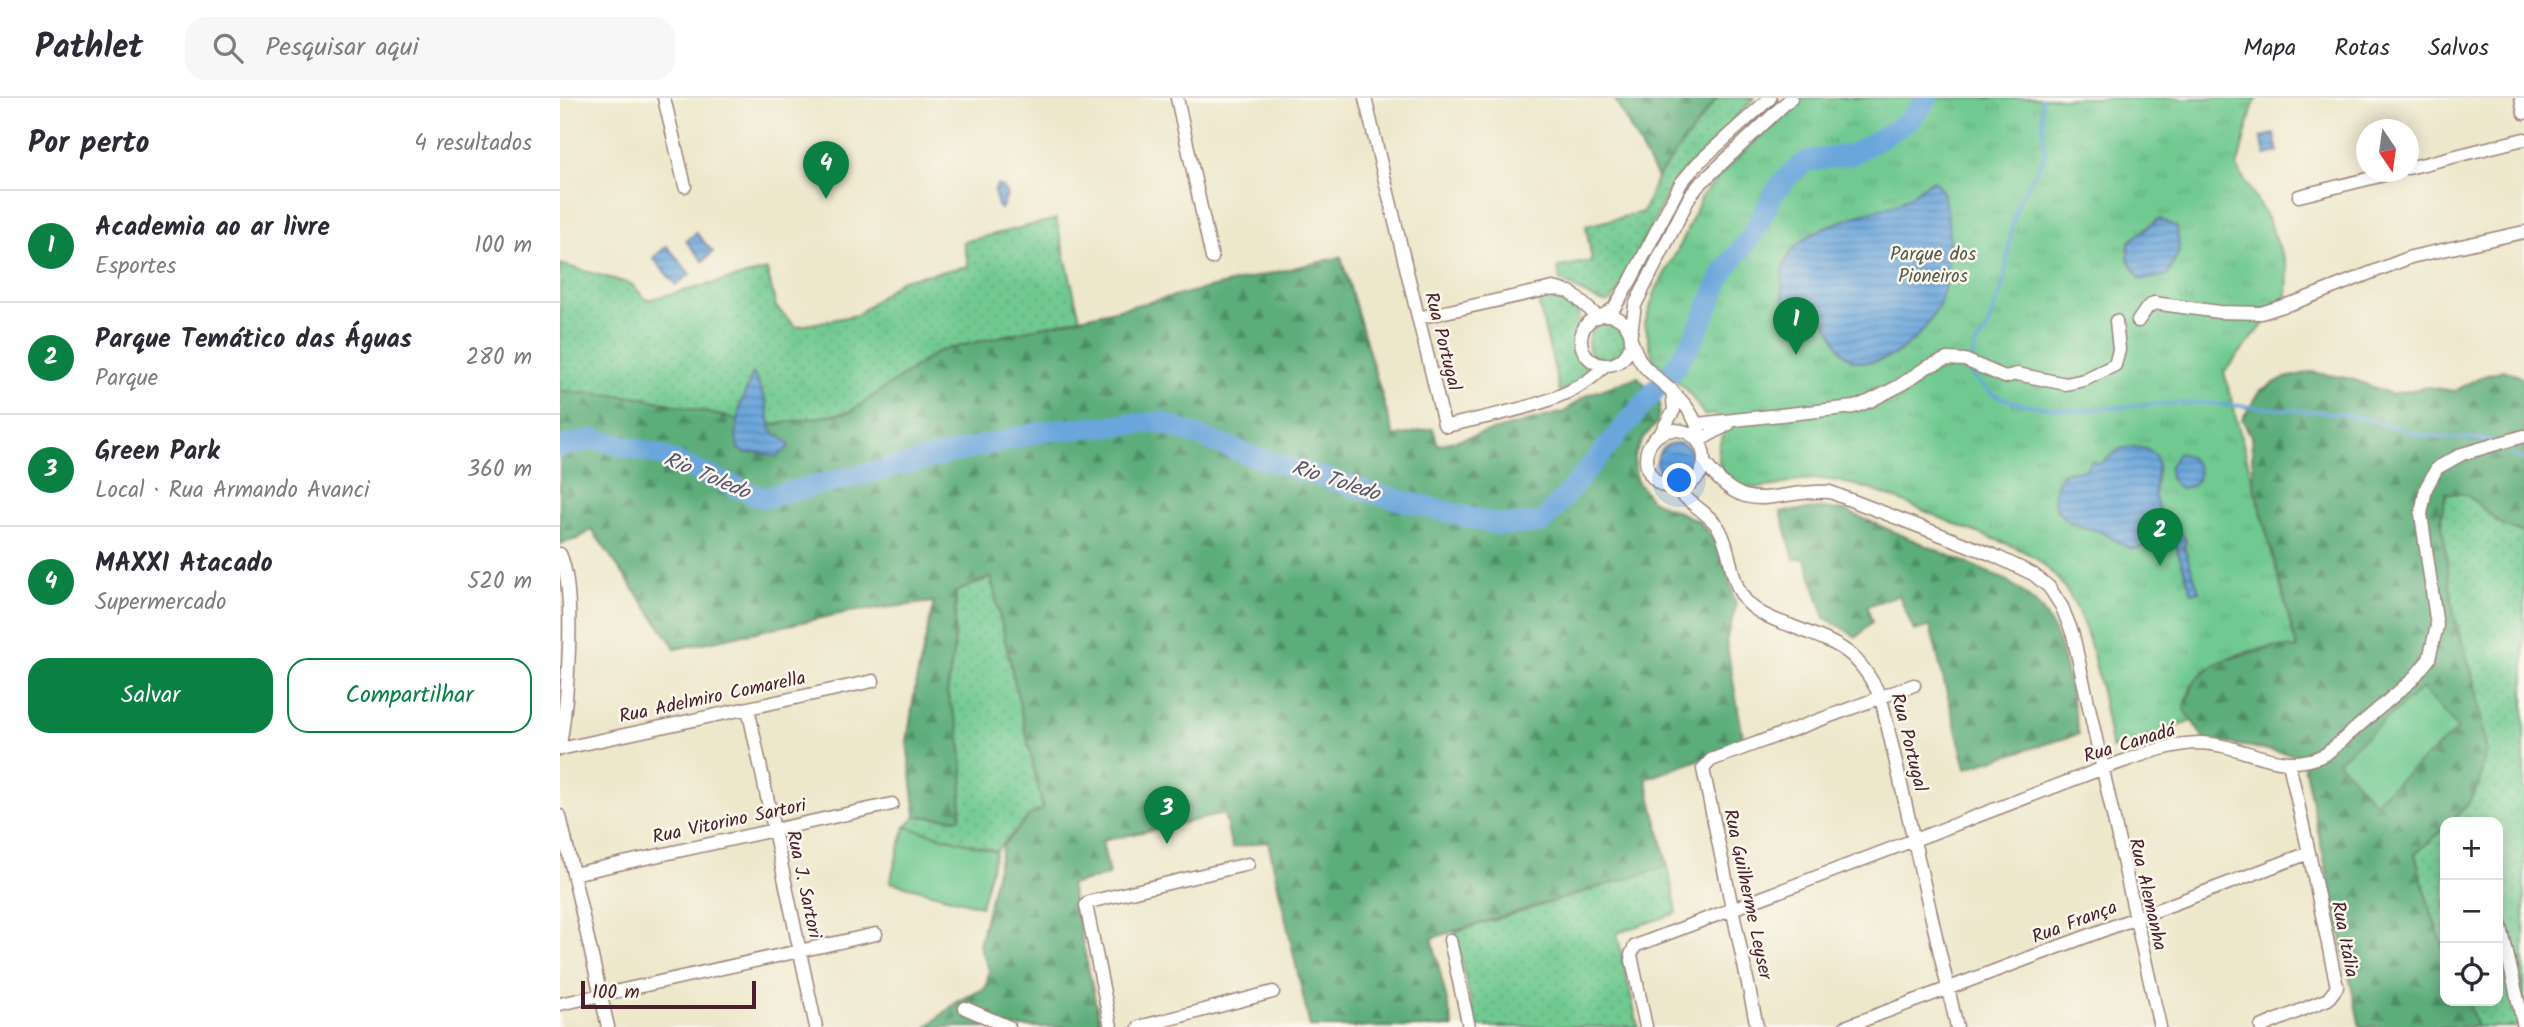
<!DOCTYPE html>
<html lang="pt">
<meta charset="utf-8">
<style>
:root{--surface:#fff;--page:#f7f7f7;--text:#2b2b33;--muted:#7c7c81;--line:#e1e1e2;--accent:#0b8043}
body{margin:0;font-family:Kalam,sans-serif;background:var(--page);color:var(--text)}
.controls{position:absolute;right:21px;bottom:21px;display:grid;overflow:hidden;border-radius:14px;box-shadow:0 4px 18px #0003}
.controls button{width:63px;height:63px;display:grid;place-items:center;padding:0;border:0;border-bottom:2px solid var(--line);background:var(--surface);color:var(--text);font:35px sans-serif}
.compass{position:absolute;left:1796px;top:21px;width:63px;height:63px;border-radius:50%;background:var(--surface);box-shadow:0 4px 18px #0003;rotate:167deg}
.scale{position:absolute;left:21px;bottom:18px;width:175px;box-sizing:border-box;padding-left:7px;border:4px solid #4a1f2b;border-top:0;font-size:19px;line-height:24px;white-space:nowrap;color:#4a1f2b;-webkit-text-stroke:5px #fbf7ec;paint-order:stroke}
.you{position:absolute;left:1120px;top:383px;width:24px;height:24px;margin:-18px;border:5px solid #fff;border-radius:50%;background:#1a73e8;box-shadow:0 0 0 10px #1a73e833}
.badge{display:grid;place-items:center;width:46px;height:46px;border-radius:50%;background:var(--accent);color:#fff;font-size:23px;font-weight:700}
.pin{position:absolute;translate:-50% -58px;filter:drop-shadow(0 2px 4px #0008)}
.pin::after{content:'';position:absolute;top:37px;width:24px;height:21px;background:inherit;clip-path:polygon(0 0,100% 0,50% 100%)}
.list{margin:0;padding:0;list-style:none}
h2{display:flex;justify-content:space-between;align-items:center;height:91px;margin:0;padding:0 28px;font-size:30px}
h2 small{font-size:23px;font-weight:400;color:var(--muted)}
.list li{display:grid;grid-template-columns:46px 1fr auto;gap:21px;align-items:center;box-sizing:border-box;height:112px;padding:0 28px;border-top:2px solid var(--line)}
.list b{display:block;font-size:26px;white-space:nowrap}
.list p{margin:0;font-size:23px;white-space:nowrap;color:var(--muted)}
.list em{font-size:23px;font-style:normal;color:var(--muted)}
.actions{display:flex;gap:14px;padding:21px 28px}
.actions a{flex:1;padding:16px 0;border:2px solid var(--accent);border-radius:21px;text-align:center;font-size:24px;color:var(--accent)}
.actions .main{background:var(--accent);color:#fff}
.icon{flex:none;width:38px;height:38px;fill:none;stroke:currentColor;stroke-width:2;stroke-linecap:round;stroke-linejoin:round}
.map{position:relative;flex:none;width:1964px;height:929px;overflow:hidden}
header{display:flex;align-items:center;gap:42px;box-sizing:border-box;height:98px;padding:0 35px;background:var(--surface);border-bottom:2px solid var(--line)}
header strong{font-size:33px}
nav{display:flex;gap:38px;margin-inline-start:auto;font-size:24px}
.search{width:490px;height:63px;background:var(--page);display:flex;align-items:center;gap:18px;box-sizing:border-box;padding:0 24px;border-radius:21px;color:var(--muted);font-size:26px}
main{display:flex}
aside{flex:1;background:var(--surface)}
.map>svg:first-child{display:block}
.grass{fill:url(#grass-dots);stroke:#5c745e;stroke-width:2}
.forest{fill:url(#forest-firs);stroke:#526652;stroke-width:2}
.park{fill:url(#park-tufts);stroke:#5c745e;stroke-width:2}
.garden{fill:#6fc990;stroke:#5c745e;stroke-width:2}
.water{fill:url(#water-rules);stroke:#5a6283;stroke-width:2}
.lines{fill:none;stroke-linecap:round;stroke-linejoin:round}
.stream{stroke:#6aa6db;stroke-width:3.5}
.river{stroke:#6aa6db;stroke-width:21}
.minor-casing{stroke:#9c837b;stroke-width:15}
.minor{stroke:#fff;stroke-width:12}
.labels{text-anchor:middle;stroke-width:5;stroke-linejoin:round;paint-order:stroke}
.park-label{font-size:19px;fill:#575a4e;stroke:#fbf7ec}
.street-label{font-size:19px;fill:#4a1f2b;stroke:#fbf7ec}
.water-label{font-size:21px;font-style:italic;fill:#575571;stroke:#fbf7ec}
</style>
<header>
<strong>Pathlet</strong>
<div class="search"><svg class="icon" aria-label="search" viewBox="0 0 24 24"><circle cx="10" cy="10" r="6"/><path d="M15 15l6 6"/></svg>Pesquisar aqui</div>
<nav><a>Mapa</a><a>Rotas</a><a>Salvos</a></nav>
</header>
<main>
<aside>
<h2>Por perto<small>4 resultados</small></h2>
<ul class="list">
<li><span class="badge">1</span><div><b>Academia ao ar livre</b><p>Esportes</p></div><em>100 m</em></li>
<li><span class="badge">2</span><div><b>Parque Temático das Águas</b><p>Parque</p></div><em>280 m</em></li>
<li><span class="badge">3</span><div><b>Green Park</b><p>Local · Rua Armando Avanci</p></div><em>360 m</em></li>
<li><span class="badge">4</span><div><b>MAXXI Atacado</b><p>Supermercado</p></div><em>520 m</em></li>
</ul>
<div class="actions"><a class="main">Salvar</a><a>Compartilhar</a></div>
</aside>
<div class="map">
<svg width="1964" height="929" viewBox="0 0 1964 929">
<defs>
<pattern id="grass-dots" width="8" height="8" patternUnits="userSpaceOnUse" patternTransform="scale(1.75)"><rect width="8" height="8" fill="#6fc990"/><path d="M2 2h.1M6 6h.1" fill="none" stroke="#62ac7c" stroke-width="1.8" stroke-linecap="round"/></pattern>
<pattern id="forest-firs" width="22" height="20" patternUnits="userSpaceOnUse" patternTransform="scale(1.75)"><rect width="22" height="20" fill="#5bad7a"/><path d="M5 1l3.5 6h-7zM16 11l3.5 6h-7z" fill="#4d8c64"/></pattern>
<pattern id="park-tufts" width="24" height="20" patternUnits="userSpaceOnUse" patternTransform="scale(1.75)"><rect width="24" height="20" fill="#6fc990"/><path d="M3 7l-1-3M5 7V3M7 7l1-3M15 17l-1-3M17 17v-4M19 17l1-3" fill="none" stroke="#62ac7c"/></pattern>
<pattern id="water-rules" width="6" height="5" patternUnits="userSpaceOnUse" patternTransform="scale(1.75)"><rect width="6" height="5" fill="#6aa6db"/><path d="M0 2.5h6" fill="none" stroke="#5987b2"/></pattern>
</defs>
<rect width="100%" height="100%" fill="#fbf7ec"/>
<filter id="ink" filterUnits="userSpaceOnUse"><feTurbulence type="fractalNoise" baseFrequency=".0143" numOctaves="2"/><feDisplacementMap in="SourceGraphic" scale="14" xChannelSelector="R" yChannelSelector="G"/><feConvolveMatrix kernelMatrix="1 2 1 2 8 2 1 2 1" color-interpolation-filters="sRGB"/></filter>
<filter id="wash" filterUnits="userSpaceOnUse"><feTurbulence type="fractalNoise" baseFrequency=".00686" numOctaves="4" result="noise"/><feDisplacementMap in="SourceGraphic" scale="28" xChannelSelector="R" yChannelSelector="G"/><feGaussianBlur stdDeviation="1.57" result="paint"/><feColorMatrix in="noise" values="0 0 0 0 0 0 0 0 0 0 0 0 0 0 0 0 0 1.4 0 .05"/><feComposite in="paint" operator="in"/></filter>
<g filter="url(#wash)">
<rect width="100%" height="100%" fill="#ede7cb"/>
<path class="grass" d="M1157,0H1194L1111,89L1057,196C1055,198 1051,203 1048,204C1039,207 1011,186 1000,183L998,169L1032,163L1026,128L1083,114L1097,80Z
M496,121L520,220L379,253L290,314L205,328L79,299L0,293V166L71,186L87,202L207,172L216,209L236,229L297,217L341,182L409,168L403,144Z
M993,199C1044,203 998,253 1032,274L1000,294L978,203Z
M1028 245a20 20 0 1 1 40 0a20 20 0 1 1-40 0Z
M1886,395L1906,396L1941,426L1964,435V929H1917L1908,903H1938V724H1891L1908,706L1919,686L1926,651L1915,585L1894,519L1881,419Z
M431,479L483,711L470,717L436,753L345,729L356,718L400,721L403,672L399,631L387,596L394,548L396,494Z
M1885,730V854L1870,811L1855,756Z
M1108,768L1117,815L1057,835L1078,929H916L895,834Z"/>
<path class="forest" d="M1054,0H1157L1097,80Z
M781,159L834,339L873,330L878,347L1004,314L1027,297L1078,279L1100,305L1097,325L1083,340L1074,359L1076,382L1091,402L1139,423L1158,446L1167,471L1176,508L1166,543L1184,645L1086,681L1108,768L872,840L893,929H750L708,743L672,750L664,716L542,743L549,777L510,787L541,929H367L398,903L426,890L429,872L419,847L443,747L470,717L483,711L431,479L396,494L394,548L387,596L399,631L403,672L400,721L356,718L347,644L356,584L374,504L289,514L116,551L32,432L17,441L0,446V293L79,299L205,328L290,314L379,253Z
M1943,272L1964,280V435L1941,426L1906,396L1886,395L1881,419L1894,518L1915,585L1926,651L1919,686L1908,706L1891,724H1885V730L1855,756L1870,811L1885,854V903H1908L1917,929H1800L1742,658L1644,641L1624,611L1635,582L1660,563L1723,547L1737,550L1694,386L1691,338L1682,321L1701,292L1722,281L1751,274L1792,281L1831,296L1867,289L1895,293L1918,280Z
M1264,410L1286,413L1446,482C1458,491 1471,499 1480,510C1505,540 1510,599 1519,636L1406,670L1370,528L1354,533L1339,497L1307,508L1312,524L1297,539L1265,520L1245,460L1234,461L1221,414Z"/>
<path class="park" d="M1242,0H1698L1693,8L1677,69L1708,122L1728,171L1727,198L1664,274L1737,551C1708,544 1657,558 1636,581C1630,588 1627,602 1624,611L1632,623L1552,651C1540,595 1535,522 1495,478C1489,472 1482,465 1475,460C1454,446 1426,439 1402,429C1356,411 1307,383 1257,381C1234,381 1199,396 1178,387C1156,377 1154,352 1165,333L1155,316L1145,318L1126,291L1093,262L1085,225L1096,192L1121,146L1143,96L1176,61Z"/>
<path class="garden" d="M1862,590L1898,631L1814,704L1778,663Z
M345,729L436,753L421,808L330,784Z"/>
<path class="water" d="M1714,36L1718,54L1705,57L1701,39Z
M1374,82C1396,103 1391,185 1377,211C1362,239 1331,270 1296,263C1275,258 1276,229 1259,218C1248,212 1235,217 1225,207C1223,198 1222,189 1222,180C1225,128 1301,120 1338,105C1351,100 1361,88 1374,82Z
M437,87L443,89L447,97L441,111L438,108L434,94Z
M1599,121L1617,129L1619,153L1608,177L1581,182L1568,162L1569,144Z
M136,135L153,154L143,163L126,143Z
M107,148L130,176L116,187L93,160Z
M193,275L206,303L211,333L229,345L228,350L217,359L199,354L187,355L178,351L176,337L180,308Z
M1097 364a19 19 0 1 1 38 0a19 19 0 1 1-38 0Z
M1571,349C1614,350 1591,378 1595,400C1596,405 1599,410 1600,416C1602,424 1599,431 1598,439L1606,436L1613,428H1617L1626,442L1624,449L1639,493L1632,495L1616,448C1611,446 1596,445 1591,446C1585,446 1580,451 1575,451C1564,451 1551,438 1541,434C1531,430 1520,430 1510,424C1490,412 1490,391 1504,374L1525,372L1531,363L1540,366L1560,351Z
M1618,355C1635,358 1646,374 1632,388L1620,390L1610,381L1609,370Z"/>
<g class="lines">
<path class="stream" d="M1412,262L1415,248L1426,233L1444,185L1452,127L1458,105L1485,57L1481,0
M1411,269L1410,277L1432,296L1460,306L1515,313L1597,306L1643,305L1786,316L1867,338L1931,342
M1954,357L1964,362"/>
<path class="river" d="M0,349L34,341L96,356L203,400L485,333L600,324L693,358L816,396L940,427L982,425L1115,269L1135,238L1164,173L1193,136L1214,95L1228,78L1247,63L1291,57L1348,24L1368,0"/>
</g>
</g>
<g filter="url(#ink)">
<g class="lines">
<defs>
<path id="minor" d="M104,0L125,88
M617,0L652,160
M805,0L884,326L887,328C934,316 1012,306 1044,268
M1961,0L1964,15
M1848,70L1964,41
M1739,98L1836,74
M1021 242a25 25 0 1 1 50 0a25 25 0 1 1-50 0Z
M1044,217L1054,210L1071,182L1121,85L1137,66L1210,0
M858,220L993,190L1010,194L1038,219
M1578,223L1587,210L1594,205L1659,214L1701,215L1739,203L1851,159L1964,134
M1071,235L1075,207L1130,98L1139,87L1231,0
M1072,244C1075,252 1078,262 1085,269C1106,291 1128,300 1139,333
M1137,326L1294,309L1310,303L1339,288L1367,269L1387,261L1405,262L1445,279L1457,276L1506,286L1524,282L1555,267L1559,252L1556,223
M1086 361a29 29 0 1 1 58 0a29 29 0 1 1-58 0Z
M1100,336L1114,312L1112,292
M1142,341L1169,326
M1144,364C1188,423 1211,391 1270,394L1433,457L1473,476L1489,489L1502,509L1513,537L1600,929
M1115,390C1127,403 1149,416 1158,429C1172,451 1169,484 1187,504C1197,515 1214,522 1229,527C1279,547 1296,549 1321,600L1397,929
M0,456C17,493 7,606 0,648
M188,610L256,929
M0,651L313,583
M0,718L48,929
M13,776L332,706
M1938,816L1964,929
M890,842L909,929
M0,906L316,836
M405,910L449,929
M551,929L526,807L529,804L688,766
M579,929L713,894
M1086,929L1071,857L1075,848L1541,671C1572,661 1607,645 1640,645C1685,646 1720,679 1766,656L1852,582L1869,561L1877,528L1861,416L1866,390L1877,370L1902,356L1964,338
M1197,929L1143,671L1151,662L1354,587
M1285,929L1749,755L1729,665
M1701,929L1768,901L1777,889L1749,755"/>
</defs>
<use href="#minor" class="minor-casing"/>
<use href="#minor" class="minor"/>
</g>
</g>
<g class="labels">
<g class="park-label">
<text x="1373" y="162">Parque dos<tspan x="1373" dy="22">Pioneiros</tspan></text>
</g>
<g class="street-label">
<text transform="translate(884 243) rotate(76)" y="7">Rua Portugal</text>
<text transform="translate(152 598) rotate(-12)" y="7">Rua Adelmiro Comarella</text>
<text transform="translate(1350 644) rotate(76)" y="7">Rua Portugal</text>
<text transform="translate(1569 644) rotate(-17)" y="7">Rua Canadá</text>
<text transform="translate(169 722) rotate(-12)" y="7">Rua Vitorino Sartori</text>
<text transform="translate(245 786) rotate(78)" y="7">Rua J. Sartori</text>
<text transform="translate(1189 796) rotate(78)" y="7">Rua Guilherme Leyser</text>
<text transform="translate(1589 796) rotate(77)" y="7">Rua Alemanha</text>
<text transform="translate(1514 823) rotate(-21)" y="7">Rua França</text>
<text transform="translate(1786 841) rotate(79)" y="7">Rua Itália</text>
</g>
<g class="water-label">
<text transform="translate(147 377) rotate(23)" y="7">Rio Toledo</text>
<text transform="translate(776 382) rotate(18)" y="7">Rio Toledo</text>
</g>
</g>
</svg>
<div class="controls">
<button>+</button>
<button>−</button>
<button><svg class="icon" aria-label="locate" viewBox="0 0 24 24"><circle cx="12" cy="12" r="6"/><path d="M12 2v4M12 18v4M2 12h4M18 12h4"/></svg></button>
</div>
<svg class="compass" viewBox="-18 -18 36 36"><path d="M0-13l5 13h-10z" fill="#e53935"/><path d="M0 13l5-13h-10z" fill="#7c7c81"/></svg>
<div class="scale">100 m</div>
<div class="you"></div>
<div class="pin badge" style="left:1236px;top:257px">1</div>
<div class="pin badge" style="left:1600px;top:468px">2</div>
<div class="pin badge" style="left:607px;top:746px">3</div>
<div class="pin badge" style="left:266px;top:101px">4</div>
</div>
</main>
